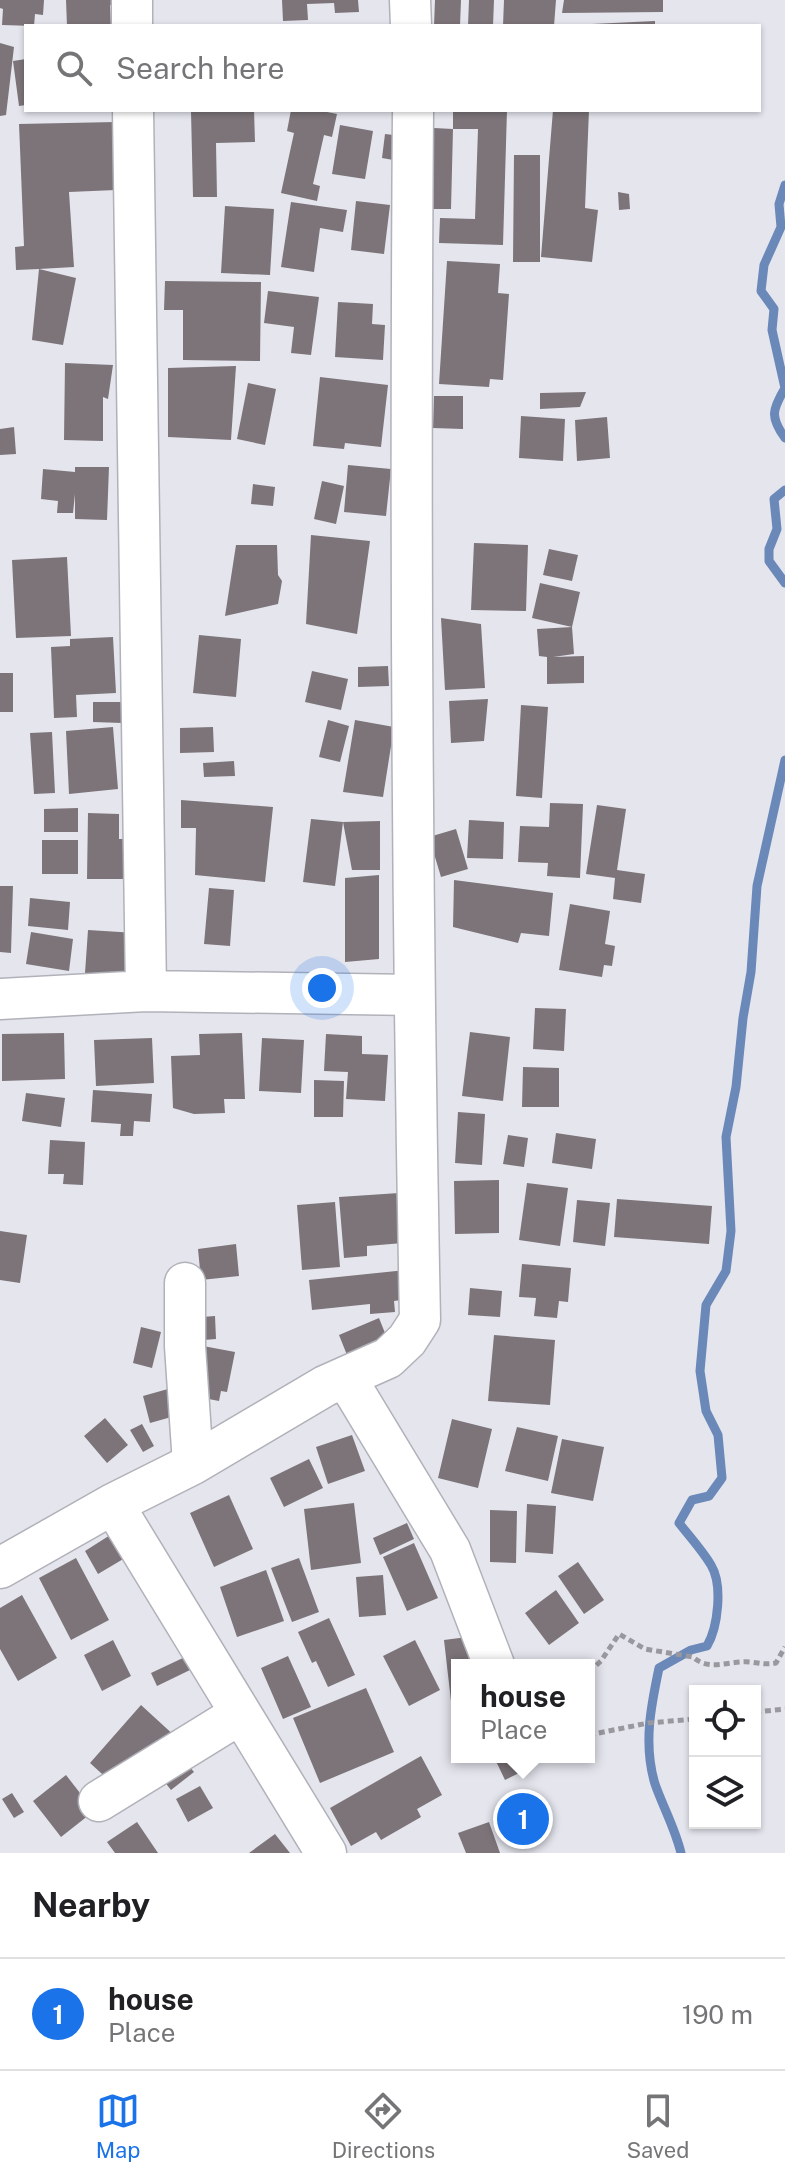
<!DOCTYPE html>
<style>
:root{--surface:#fff;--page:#f6f6f6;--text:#202124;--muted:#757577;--line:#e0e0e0;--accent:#1a73e8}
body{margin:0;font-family:"Public Sans",sans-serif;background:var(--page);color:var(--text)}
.controls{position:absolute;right:24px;bottom:24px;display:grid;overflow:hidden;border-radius:0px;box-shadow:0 2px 6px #0004}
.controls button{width:72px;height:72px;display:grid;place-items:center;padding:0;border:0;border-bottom:2px solid var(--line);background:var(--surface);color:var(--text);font:40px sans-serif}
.you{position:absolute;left:322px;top:988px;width:28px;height:28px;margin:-20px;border:6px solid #fff;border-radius:50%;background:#1a73e8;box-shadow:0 0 0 12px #1a73e833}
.badge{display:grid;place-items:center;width:52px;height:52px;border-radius:50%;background:var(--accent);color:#fff;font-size:26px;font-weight:700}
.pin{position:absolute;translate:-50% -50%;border:4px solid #fff;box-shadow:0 2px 8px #0006}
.popup{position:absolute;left:451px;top:1659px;width:144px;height:104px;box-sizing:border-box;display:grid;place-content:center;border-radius:0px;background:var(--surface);filter:drop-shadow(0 2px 6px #0005);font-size:26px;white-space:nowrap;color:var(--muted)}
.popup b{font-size:30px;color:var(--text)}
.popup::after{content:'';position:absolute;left:50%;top:100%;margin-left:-16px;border:16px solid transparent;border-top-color:var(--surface)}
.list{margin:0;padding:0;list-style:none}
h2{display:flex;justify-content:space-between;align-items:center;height:104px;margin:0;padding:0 32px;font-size:34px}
h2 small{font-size:26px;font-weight:400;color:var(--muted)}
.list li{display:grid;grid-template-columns:52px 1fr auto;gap:24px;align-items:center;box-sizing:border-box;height:112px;padding:0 32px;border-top:2px solid var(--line)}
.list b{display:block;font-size:30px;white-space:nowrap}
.list p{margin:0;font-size:26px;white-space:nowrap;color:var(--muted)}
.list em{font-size:26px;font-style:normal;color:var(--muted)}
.icon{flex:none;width:44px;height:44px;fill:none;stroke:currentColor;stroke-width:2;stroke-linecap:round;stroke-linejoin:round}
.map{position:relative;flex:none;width:785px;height:1853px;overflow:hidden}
.search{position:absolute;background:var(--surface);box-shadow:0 2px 6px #0004;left:24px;right:24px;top:24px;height:88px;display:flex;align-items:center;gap:20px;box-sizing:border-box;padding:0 28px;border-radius:0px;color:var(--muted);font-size:30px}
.sheet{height:216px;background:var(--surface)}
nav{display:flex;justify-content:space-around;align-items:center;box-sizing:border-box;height:112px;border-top:2px solid var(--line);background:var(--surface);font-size:22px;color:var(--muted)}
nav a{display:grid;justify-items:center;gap:4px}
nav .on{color:var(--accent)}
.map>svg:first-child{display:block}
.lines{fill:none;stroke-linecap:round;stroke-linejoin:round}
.stream{stroke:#6a88b8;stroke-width:9}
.building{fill:#7c7479}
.minor-casing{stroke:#b1b1ba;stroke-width:43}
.path{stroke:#98989e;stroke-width:5;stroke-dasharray:6 4;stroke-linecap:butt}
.minor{stroke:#fff;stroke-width:40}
</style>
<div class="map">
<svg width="785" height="1853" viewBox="0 0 785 1853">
<rect width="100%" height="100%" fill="#e5e5ee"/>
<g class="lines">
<path class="stream" d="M785,185L779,204L781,227L764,265L761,291L774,309L772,330L785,388C772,410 770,417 785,438
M785,490L774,499L777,529L769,549V561L785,583
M681,1853C675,1828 663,1807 655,1784C643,1744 651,1706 659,1668L691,1650L707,1646C718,1627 723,1585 711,1565C702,1550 690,1537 679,1523L692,1500L709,1496L722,1478L718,1435L706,1411L700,1371L706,1305L726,1271L731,1231L726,1137L736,1087L743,1018L751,972L757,886L785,760"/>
</g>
<path class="building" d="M0,0H44L43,15L35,14L34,26L2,25L3,9L0,8Z
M66,0H122V4L110,5L111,26H67Z
M282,0H358L359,12L335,13L334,3L307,4L308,20L283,21Z
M435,0H461L460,26H434Z
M469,0H494L493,26H468Z
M504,0H556L554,26H503Z
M564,0H663V12L562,13Z
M655,21V26H592V24Z
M0,43L14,47L6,115L0,116Z
M26,59V105L19,106L13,61Z
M254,110L255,142L216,143L217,197H193L191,111Z
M291,110H317L337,114L332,137L324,135L313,184L320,186L317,201L281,193L294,133L287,131Z
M453,110H507L503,245L439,243L440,218L475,219L478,129H453L451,209H432L434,128L453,129Z
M553,110H589L585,208L598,210L592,262L541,257Z
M115,122L116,190L69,192L74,267L39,269L76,278L63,345L32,340L39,269L16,270L15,247L24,246L19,124Z
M340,125L373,131L365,179L332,174Z
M385,134L402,136L399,161L382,158Z
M514,155H540V262H513Z
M618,192L629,194L630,209L619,210Z
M356,201L390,205L384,254L351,250Z
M291,202L347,210L343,232L320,228L314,272L281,267Z
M225,206L274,209L270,275L221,273Z
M447,261L500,264L498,293L509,294L503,380L490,379L489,387L439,384Z
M165,281L261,282L260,361L183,360V310H164Z
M268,291L319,297L311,355L291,353L294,327L264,323Z
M338,302L373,304L372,324L385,325L383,360L335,357Z
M65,363L113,365L108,399L103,397V441L64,440Z
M236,366L231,440L168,437V368Z
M320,377L388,385L381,447L345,443L344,449L313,446Z
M248,383L276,389L265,445L237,439Z
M586,392L580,407L540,409V393Z
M434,396H463V429L433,428Z
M521,416L565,419L563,461L519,458Z
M607,417L610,458L577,461L575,420Z
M14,427L16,454L0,455V429Z
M348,465L391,469L386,516L344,512Z
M75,467H109L107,520L75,519V494L73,513H57L58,501L41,499L43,469L75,472Z
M322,481L344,486L336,524L314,519Z
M253,484L275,487L273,506L251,504Z
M311,535L370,541L357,634L306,624Z
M474,543L528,545L526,611L471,610Z
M236,545H277L278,575L282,581L278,604L225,616Z
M549,549L578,555L572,581L543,575Z
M67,557L71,636L16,638L12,560Z
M540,583L580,592L572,627L532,618Z
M441,618L481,624L485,688L445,690Z
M572,627L574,654L553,657L584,656V683L547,684V657L539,656L537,629Z
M199,635L241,639L236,697L193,693Z
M113,637L116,693L76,695L77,717L54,718L51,647L70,646V639Z
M388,666L389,686L358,687V667Z
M312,671L348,679L341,710L305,702Z
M0,673H13V712H0Z
M488,699L484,741L451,743L449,701Z
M93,702H122V723L93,722Z
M521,705L548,707L542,798L516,796Z
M328,720L349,726L340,762L319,757Z
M355,720L394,727L383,797L343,792Z
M113,727L118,789L69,794L66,731Z
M213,727L214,752L180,753V728Z
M52,732L55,793L34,794L30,733Z
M234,761L235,776L204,777L203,763Z
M181,800L273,807L265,882L195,875L196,828H181Z
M550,803L583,804L580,878L547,876L548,863L518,862L520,826L549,827Z
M597,805L626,809L617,870L645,874L641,903L613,899L615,878L586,874Z
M78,808V832H44V809Z
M88,813L119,814V839H132L131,879H87Z
M311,819L343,822L380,821V870H352L343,822L335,886L303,882Z
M469,820L504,822L503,859L467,858Z
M456,829L468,869L441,877L429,837Z
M42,840H78V874H42Z
M379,875V959L345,962V878Z
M454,880L553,893L549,936L521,933L518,943L453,927Z
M0,886H13L11,953L0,952Z
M209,888L234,890L230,946L204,944Z
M30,898L70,902L68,930L28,926Z
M570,904L610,911L605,944L615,946L612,966L604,965L602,977L559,970Z
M88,930L136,933L134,976L85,973Z
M31,932L73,939L69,971L26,964Z
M535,1008L566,1009L564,1051L533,1049Z
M470,1032L510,1037L503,1101L462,1096Z
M64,1033L65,1079L2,1081V1034Z
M242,1033L245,1099H224L225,1113L194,1114L173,1108L171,1056L200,1055L199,1034Z
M326,1034L362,1036V1054L388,1055L385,1101L346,1099L348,1072L324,1071Z
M152,1038L154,1083L96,1086L94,1040Z
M262,1038L304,1040L301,1093L259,1091Z
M523,1067L559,1068V1107H522Z
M314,1080L344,1081L343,1117H314Z
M93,1090L152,1094L150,1122L134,1121L133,1136H120L121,1124L91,1122Z
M26,1093L65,1098L61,1127L22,1121Z
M458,1112L485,1114L482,1165L455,1163Z
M556,1133L596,1139L592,1169L552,1163Z
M508,1135L528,1138L524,1167L503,1164Z
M50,1140L85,1142L83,1185L63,1184L64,1174H48Z
M499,1180V1233L455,1234L454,1181Z
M527,1183L568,1188L560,1246L519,1240Z
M399,1193L403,1243L367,1246V1256L344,1258L339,1197Z
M617,1199L712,1206L709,1244L614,1237Z
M577,1200L610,1203L605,1246L573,1242Z
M335,1202L340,1267L302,1270L297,1205Z
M0,1231L27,1235L20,1283L0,1280Z
M236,1244L239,1276L201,1280L198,1249Z
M522,1264L571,1268L568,1302L559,1301L557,1318L534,1316L536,1298L519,1297Z
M406,1270L409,1299L394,1301L395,1312L370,1314V1304L312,1310L309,1280Z
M470,1288L502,1291L500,1317L468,1315Z
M215,1316L216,1339L191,1341L189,1318Z
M379,1318L389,1343L349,1360L339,1335Z
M141,1327L161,1332L152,1368L133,1363Z
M494,1335L555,1340L550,1405L488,1401Z
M203,1346L235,1352L227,1392L221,1391L219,1401L193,1396Z
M175,1387L182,1414L150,1423L143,1396Z
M105,1418L128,1445L107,1463L84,1436Z
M452,1419L492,1429L478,1488L438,1478Z
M142,1424L154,1446L143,1452L130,1430Z
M517,1427L558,1436L548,1481L505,1471Z
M352,1435L365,1471L328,1484L316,1447Z
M562,1439L604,1447L593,1501L551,1493Z
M309,1459L323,1488L284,1507L270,1478Z
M229,1495L253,1549L214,1567L190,1513Z
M354,1503L361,1563L311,1570L304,1509Z
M527,1504L556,1506L553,1554L525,1552Z
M490,1510L517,1511L516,1563L490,1562Z
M407,1523L414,1539L380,1555L373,1538Z
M115,1532L130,1555L98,1574L85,1551Z
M414,1543L438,1598L407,1611L383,1557Z
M76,1558L109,1620L71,1640L39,1578Z
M299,1558L319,1612L292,1622L271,1568Z
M578,1562L604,1600L584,1614L558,1576Z
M266,1570L284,1621L237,1637L220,1587Z
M383,1575L386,1615L359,1617L356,1577Z
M556,1590L579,1623L549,1645L525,1613Z
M22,1595L57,1658L18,1681L0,1649V1608Z
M329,1618L355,1675L328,1687L316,1661L312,1663L298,1632Z
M483,1635L486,1665H457V1700L451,1701L444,1640Z
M113,1640L131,1676L102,1691L84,1655Z
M415,1640L440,1690L409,1706L383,1656Z
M288,1656L311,1707L283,1719L261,1668Z
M185,1657L190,1670L157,1686L151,1673Z
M366,1688L394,1752L320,1783L293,1718Z
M141,1705L177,1738L112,1783L90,1763Z
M179,1754L194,1772L171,1790L157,1772Z
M421,1756L442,1795L417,1809L421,1817L381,1840L376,1832L351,1846L330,1808Z
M494,1757H533L537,1764L505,1780Z
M66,1775L94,1811L61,1837L33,1801Z
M200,1786L213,1808L188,1822L176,1799Z
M12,1793L24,1812L14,1818L2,1799Z
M535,1795L548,1832L512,1844L499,1807Z
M137,1822L158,1853H115L107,1842Z
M489,1822L500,1853H466L458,1833Z
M275,1834L290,1853H249Z"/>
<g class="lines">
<defs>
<path id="minor" d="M132,0V26
M410,0L411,26
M133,110L146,991
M0,999L146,991L414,995
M185,1283V1346L193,1464
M346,1378L450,1550L494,1665
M113,1504L326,1853
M0,1568L113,1504L193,1464L325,1386L388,1358L407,1340L420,1320C412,917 410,513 413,110
M99,1801L240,1714"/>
</defs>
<use href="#minor" class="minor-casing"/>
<path class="path" d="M589,1672L601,1661L619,1634L645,1649L693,1657C709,1672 731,1660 750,1662C760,1663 765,1665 776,1663L785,1647
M755,1712L785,1709
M589,1735L648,1723L695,1719"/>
<use href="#minor" class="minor"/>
</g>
</svg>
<div class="controls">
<button><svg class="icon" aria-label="locate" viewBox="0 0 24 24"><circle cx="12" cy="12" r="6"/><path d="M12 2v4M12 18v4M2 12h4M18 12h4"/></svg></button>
<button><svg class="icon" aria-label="layers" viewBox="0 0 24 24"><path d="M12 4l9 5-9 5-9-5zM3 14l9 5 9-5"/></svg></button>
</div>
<div class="you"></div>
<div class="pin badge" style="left:523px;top:1819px">1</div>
<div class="popup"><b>house</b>Place</div>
<div class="search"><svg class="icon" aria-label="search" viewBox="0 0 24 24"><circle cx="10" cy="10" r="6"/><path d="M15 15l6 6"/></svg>Search here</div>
</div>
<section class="sheet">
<h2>Nearby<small></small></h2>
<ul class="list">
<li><span class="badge">1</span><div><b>house</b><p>Place</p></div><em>190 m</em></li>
</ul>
</section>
<nav>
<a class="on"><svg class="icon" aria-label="map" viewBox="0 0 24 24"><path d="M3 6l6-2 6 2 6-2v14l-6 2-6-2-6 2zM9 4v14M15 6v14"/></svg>Map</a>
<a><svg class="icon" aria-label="directions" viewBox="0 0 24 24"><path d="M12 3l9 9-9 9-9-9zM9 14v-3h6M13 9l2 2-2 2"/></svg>Directions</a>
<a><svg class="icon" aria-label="saved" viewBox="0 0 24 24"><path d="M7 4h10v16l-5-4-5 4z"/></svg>Saved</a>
</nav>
